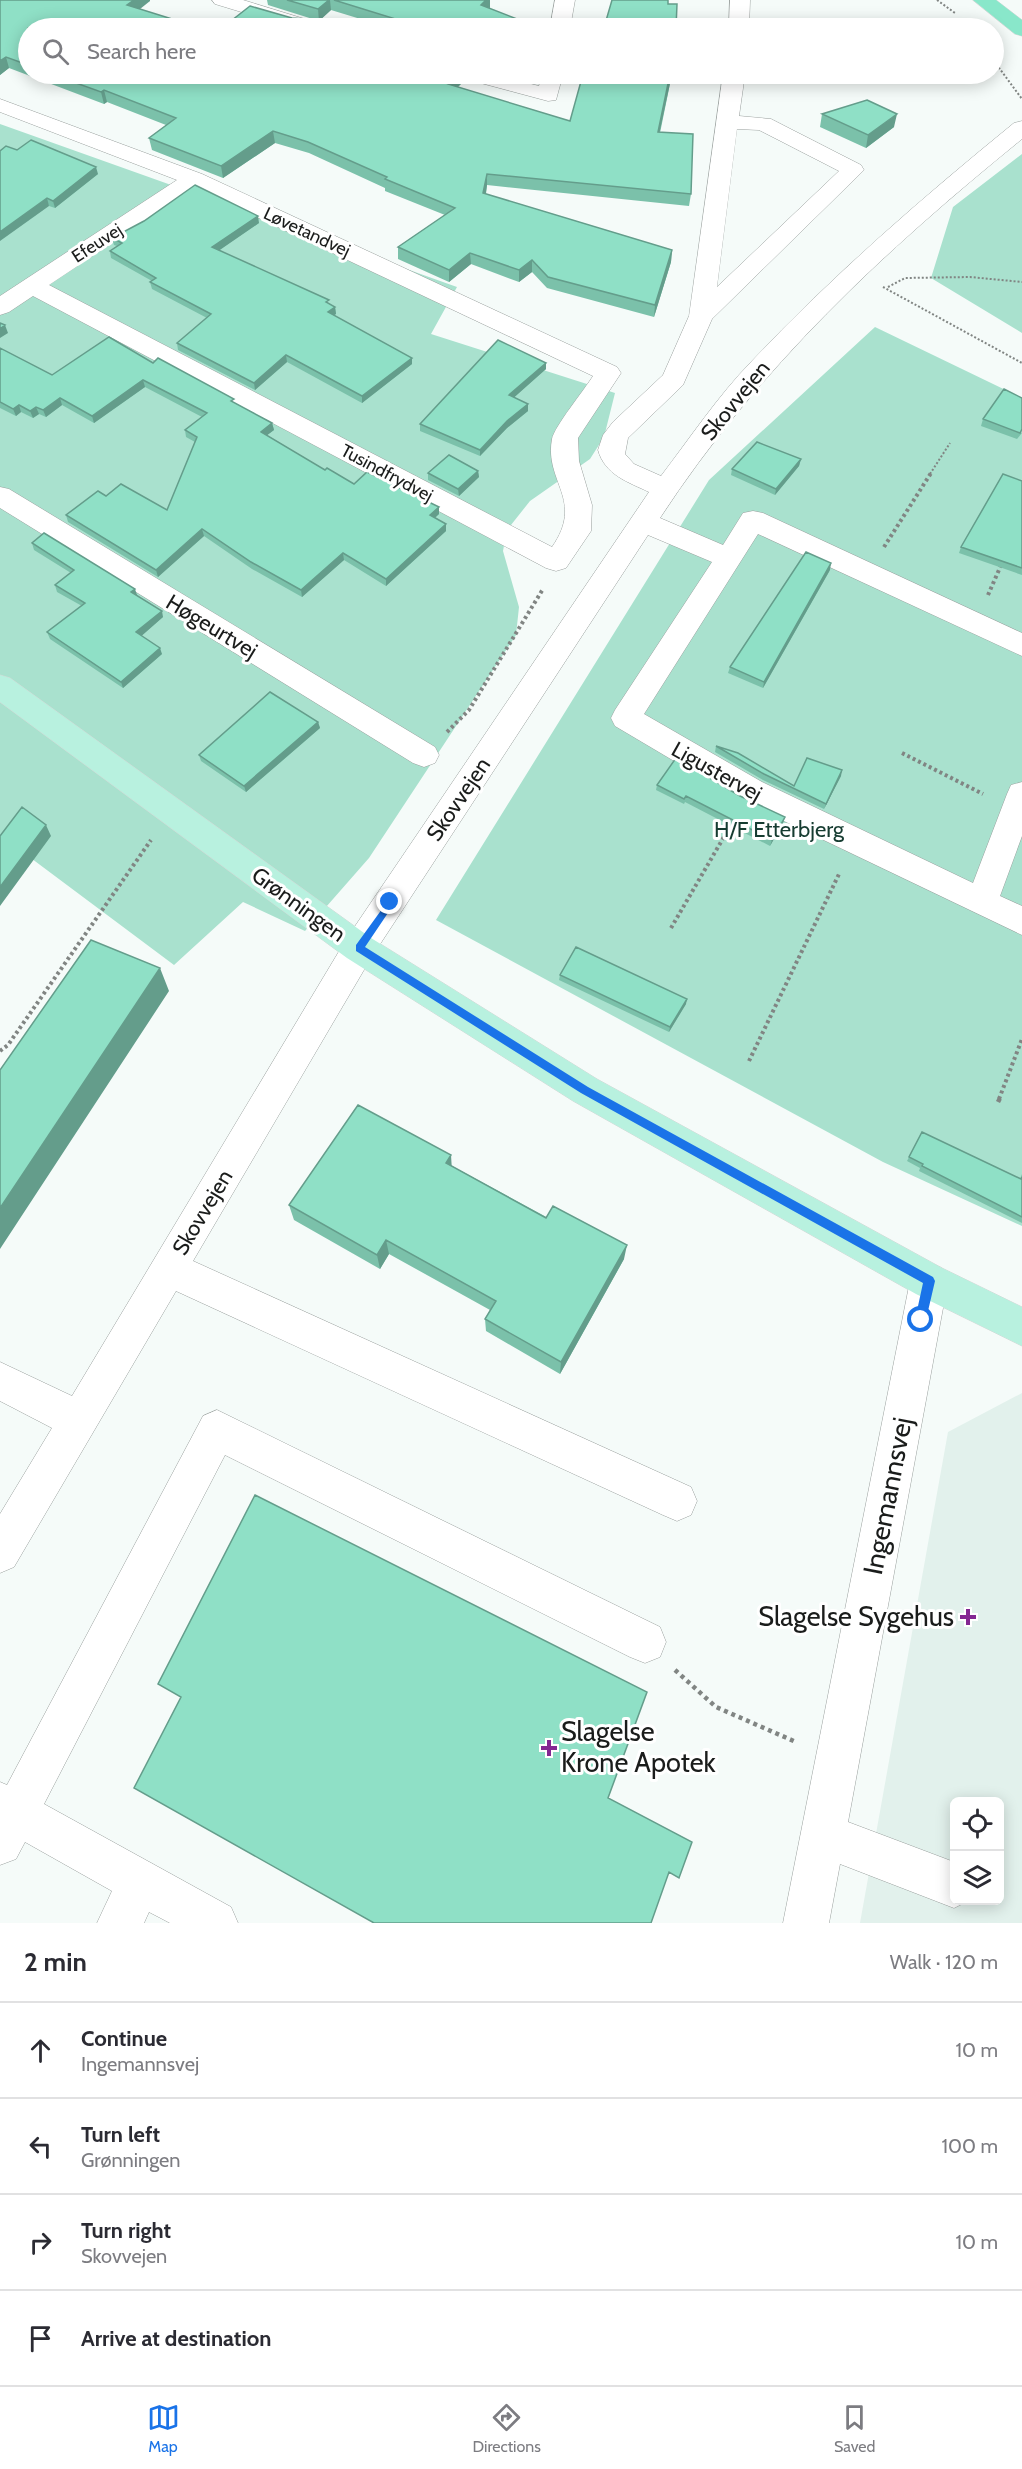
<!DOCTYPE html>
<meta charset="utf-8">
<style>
:root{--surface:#fff;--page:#f7f7f7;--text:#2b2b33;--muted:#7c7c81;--line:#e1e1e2;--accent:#1a73e8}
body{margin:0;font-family:Cabin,sans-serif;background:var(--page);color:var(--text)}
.controls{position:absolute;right:18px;bottom:18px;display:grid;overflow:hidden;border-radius:9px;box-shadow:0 3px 15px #0003}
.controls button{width:54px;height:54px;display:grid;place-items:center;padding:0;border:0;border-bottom:2px solid var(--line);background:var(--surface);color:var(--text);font:30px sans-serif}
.stop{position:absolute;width:18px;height:18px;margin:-14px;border:4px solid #1a73e8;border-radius:50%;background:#fff}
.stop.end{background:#1a73e8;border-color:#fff;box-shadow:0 2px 6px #0008}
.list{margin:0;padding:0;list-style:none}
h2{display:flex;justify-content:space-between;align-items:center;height:78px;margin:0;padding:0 24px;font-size:26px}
h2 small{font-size:20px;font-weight:400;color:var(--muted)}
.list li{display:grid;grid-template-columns:39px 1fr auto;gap:18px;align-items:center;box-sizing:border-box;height:96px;padding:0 24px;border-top:2px solid var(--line)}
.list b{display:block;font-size:22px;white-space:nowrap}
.list p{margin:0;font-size:20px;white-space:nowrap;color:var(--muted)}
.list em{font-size:20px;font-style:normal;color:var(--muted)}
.icon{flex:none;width:33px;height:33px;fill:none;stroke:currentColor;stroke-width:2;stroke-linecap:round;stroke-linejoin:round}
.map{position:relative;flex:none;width:1022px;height:1923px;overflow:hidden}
.search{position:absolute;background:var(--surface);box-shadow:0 3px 15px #0003;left:18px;right:18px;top:18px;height:66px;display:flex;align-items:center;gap:15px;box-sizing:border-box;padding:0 21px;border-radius:33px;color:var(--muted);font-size:22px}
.sheet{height:462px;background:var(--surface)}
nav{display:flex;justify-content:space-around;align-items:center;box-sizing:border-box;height:84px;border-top:2px solid var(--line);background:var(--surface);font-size:16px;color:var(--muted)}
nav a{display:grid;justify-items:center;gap:3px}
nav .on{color:var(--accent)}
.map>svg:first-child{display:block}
.built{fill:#e2f1ec;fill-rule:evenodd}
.green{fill:#a9e1ce}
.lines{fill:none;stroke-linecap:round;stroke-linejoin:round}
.minor-casing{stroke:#9aa09e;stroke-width:1}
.major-casing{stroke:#d6d6d6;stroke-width:1}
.highway-casing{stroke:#d6d6d6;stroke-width:1}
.path-far2{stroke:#818583;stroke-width:2;stroke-dasharray:2 2;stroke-linecap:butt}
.path-far1{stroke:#818583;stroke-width:4;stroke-dasharray:3 3;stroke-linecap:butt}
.path{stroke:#818583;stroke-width:4.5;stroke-dasharray:4 4;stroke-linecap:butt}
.minor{fill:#fff;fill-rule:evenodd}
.major{fill:#b8f1df;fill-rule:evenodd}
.highway{fill:#89e7ca;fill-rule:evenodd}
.wall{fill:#7bc1aa}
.shaded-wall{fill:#649d8b}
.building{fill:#8fe0c6;stroke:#649d8b;stroke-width:1.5}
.route{fill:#1a73e8}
.poi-dot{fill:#832692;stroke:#fff;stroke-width:2}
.labels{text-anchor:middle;stroke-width:6;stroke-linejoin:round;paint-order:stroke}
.far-street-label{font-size:18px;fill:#1a1c1b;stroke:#fff}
.street-label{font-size:22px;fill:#1a1c1b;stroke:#fff}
.park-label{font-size:22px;fill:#163c31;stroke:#fff}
.near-street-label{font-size:27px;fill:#1a1c1b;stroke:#fff}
.near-poi-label{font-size:27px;fill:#1a1c1b;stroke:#fff;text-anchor:end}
</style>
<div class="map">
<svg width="1022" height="1923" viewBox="0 0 1022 1923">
<rect width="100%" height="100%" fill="#f5fbf9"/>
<path class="built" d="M1022,1393V1923H860L948,1432ZM954,1802H1000V1900H954Z"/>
<path class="green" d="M0,124L457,287L431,334L615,393L604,437L590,459L530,501L507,530L503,551L519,607L516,635L369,858L305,931L243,902L174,965L0,835Z
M1022,154V333L931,278L953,207Z
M875,327L1022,398V1226L883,1162L436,920L709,480Z"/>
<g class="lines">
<defs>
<path id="minor" d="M212,0H243L321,24L324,28H294L215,4Z
M555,0H575L570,28H550Z
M730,0H750L749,28H729Z
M458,74H491L539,86L542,74H563L556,100L548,101L462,78Z
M723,74H745L739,116L771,119L861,165L864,170L712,319L683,385L628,438L625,454L634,464L661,476C690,438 718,396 751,362C833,275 922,198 1014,123L1022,121V139C884,251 758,368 660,518L723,545L743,513L753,511L763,513L1022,633V656L758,534L644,714L762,782L973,883L1007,794L1011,785L1022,782V836L1000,896L1022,906V935L740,800L615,726L611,718L615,710L712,562L648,535L371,958L193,1261L691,1487L697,1501L691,1515L677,1521L663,1515L176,1291L14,1567L0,1573V1514L52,1428L0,1401V1362L72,1396L347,938L649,492C628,482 605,475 598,450L603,435L613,422L663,375L689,316ZM737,129L759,130L839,171L717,287Z
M0,99L202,174L617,367L621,373L578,438L579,461L592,505L591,531L566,568L556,571L546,568L33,296L9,312L0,315V296L177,180L0,112ZM195,188L593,376C585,389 554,427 552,439C544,482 585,500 552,547L49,285Z
M0,487L9,489L435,747L439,755L435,763L424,767L413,763L0,508Z
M929,1263L942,1268L948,1281L848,1822L954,1862V1900H970L954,1908L840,1864L829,1923H783L910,1281L916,1268Z
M217,1410L660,1627L666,1642L660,1657L645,1663L630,1657L225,1455L44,1804L231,1907L238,1923H170L149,1912L144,1923H97L112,1891L25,1842L16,1859L0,1865V1782L7,1785L203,1416Z"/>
<path id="major" d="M0,675L10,678L371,938L597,1079L942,1268L1022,1307V1346L916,1294L573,1101L347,958L0,702Z"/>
<path id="highway" d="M973,0H996L1022,20V36L1015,34Z"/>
</defs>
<use href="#minor" class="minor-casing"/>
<use href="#major" class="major-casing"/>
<use href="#highway" class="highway-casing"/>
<path class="path-far2" d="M937,0L955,13
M994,61L1022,99
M883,287L1022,363
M888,287L905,278L970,277L1022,282
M930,474L950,443"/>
<path class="path-far1" d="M884,547L931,473
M988,595L1002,563
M447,732L469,710L543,589
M902,753L983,794
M671,928L732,823
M0,1051L8,1045L151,840
M749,1061L840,872
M999,1099L1022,1039"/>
<path class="path" d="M998,1102L1000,1098
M675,1670L716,1707L796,1742"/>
<use href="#minor" class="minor"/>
<use href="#major" class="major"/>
<use href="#highway" class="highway"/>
</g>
<path class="wall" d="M0,0L150,1L28,28V74H464V81L458,87L570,121L591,75L672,74L660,133L691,194L689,206L487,185L486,194L672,250L671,262L654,317L547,288L532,272L519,282L471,264L449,282L398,259V247L445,215L385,191V188L309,153L275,143L223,178L152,150L149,138L166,125L107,102L104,104L9,68L0,75Z
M267,0H490V8L517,28H390L331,10L319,21L268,5Z
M822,114L894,127L866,148L820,127Z
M17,150L98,174L55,208L49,206Z
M259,223L219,250L335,307L336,314L334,315L412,364L362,403L287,362L255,390L178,350L177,343L207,318L152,289L150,282L152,281L111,258L110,251L117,246L114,245L112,238Z
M0,348L52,375L153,363L235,403L272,423L274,430L267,435L325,470L354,484L439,507V514L435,518L446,524V531L386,586L344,560L302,597L252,569L204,536L158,577L68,522L66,515L106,496L167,510L195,442L186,437L185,430L202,417L145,387L94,423L62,405L46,417L39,414L33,418L21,412L16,416L0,408Z
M546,363V369L514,397L528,404V411L507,428L480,456L420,431V424Z
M983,419L1022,433L1017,439L981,426Z
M801,459L799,466L775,495L731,475L732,469Z
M478,471L479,477L459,496L428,480V473Z
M1022,481V575L959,553L961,547Z
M32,543L137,595L163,617L141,636L162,654L123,688L50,639L47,632L82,606L57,592L55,585L71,573L34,550Z
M830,570L763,688L728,673L730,667Z
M318,722L320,728L246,792L201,761L199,755Z
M716,746L794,786L841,776L824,809L763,780L715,752Z
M657,785L740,796L783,823L770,846L685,802L684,804L656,790Z
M560,975L686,1004L669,1032L559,980Z
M922,1132L1020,1179L1022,1174V1223L919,1171L920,1168L907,1161Z
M452,1166L624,1259L560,1374L486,1331L485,1319L490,1310L389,1254L380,1269L294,1220L289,1205Z"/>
<path class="shaded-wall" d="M134,0H150V1L130,17L127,5Z
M329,0H330L331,10L319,21L318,9Z
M486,0H490V8L481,5Z
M306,19L307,28H294Z
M517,19V28H507Z
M6,57L9,68L0,75V61Z
M459,74H464V81L449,95L448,84Z
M670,74H672L657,144L658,132Z
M104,90L107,102L104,104L101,92Z
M897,114L894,127L866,148L868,135Z
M273,131L275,143L223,178L221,166Z
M96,167L98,174L55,208L53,201Z
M487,174V185L484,205L483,193Z
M47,198L49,206L0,241V232Z
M258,216L259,223L214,254L212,247Z
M672,250L671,262L654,317L655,305Z
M470,253L471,264L449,282V270Z
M532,260V272L519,282V270Z
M335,307L336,314L329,318L328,312Z
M5,325L8,333L0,338V329Z
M286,355L287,362L255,390L254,383Z
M412,358V364L362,403V396Z
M546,363V369L509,402V395Z
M143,380L145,387L94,423L92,416Z
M60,398L62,405L46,417L43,410Z
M528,404V411L507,428L480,456V450L507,421Z
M19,405L21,412L16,416L13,409Z
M36,407L39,414L33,418L30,411Z
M272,423L274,430L262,439L261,432Z
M801,459L799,466L775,495L776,489Z
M478,471L479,477L459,496L458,489Z
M439,507V514L430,522V515Z
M446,524V531L386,586V579Z
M202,529L204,536L158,577L156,570Z
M343,553L344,560L302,597L301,590Z
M831,563L830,570L763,688L764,682Z
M135,589L137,595L133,598L131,592Z
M162,611L163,617L138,639L136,632Z
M160,648L162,654L123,688L121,682Z
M318,722L320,728L246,792L244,786Z
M842,770L841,776L824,809L826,804Z
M785,817L783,823L770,846L772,840Z
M46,825L51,836L0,906V887Z
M160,968L169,991L0,1249V1208Z
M687,999L686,1004L669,1032L670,1027Z
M451,1155L452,1171L446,1163Z
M386,1240L389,1254L380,1269L377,1255Z
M627,1245L624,1259L560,1374L561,1362Z"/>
<path class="building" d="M0,0H134L127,5L201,28H28V65L6,57L0,61Z
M287,0H329L318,9Z
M334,0H486L481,5L517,19L507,28H393L402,21Z
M612,0H668V4H677L676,28H605V24Z
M250,6L292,18L306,19L294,28H222Z
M51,74H459L448,84L570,121L583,74L591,75V74H670L658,132L693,134L691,194L487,174L483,193L672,250L655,305L548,277L532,260L519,270L470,253L449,270L398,247L455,208L385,179L387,177L308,142L273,131L221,166L149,138L176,118L104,90L101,92Z
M867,100L897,114L868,135L822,114Z
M31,140L96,167L53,201L47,198L0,232V151L6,146L17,150Z
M195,185L258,216L212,247L329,300L326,302L335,307L328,312L412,358L362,396L286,355L254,383L177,343L211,314L150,282L156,278L110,251L122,243L112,238L144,221Z
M0,323L5,325L0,329Z
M109,337L153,363L158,358L234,399L231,401L272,423L261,432L325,470L327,468L354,484L367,472L439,507L430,515L446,524L386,579L343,553L301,590L251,562L202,529L156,570L66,515L98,491L106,496L121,484L167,510L197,437L185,430L207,413L143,380L92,416L60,398L43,410L36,407L30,411L19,405L13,409L0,402V348L52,375Z
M498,340L546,363L509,395L528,404L507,421L480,450L420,424Z
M1004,389L1022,398V429L1020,433L983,419Z
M757,442L801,459L776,489L732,469Z
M449,455L478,471L458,489L428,473Z
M1003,474L1022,481V568L961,547Z
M44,533L135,589L131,592L162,611L136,632L160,648L121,682L47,632L85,603L55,585L74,570L32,543Z
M806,552L831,563L764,682L730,667Z
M270,692L318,722L244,786L199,755Z
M716,746L738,753L794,786L807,758L842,770L826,804L764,774Z
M676,758L740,796L785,817L772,840L686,796L684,799L657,785Z
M22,807L46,825L0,887V836Z
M91,940L160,968L0,1208V1070Z
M576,947L687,999L670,1027L560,975Z
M358,1105L451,1155L446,1163L546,1218L553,1206L627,1245L561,1362L485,1319L496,1301L386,1240L377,1255L289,1205Z
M922,1132L1021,1179L1022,1177V1217L922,1166L923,1164L909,1157Z
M255,1495L647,1692L608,1798L692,1842L679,1878L669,1872L651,1923H374L134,1788L181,1697L158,1684Z"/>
<path class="route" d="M390,898L394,899V904L365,947L588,1087L933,1277L935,1281L925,1324L921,1326L915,1320L923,1283L581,1093L356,951V945Z"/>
<g class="poi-dot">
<path d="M965 1608h6v6h6v6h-6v6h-6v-6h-6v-6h6z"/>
<path d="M546 1739h6v6h6v6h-6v6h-6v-6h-6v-6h6z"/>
</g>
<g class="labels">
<g class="far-street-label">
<text transform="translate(307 232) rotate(25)" y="6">Løvetandvej</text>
<text transform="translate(97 243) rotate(-33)" y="6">Efeuvej</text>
<text transform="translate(387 473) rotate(28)" y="6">Tusindfrydvej</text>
</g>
<g class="street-label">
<text transform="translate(735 400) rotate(-51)" y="8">Skovvejen</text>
<text transform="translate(212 626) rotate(31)" y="8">Høgeurtvej</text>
<text transform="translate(717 771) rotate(29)" y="8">Ligustervej</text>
<text transform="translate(458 799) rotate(-56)" y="8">Skovvejen</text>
<text transform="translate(299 904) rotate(36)" y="8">Grønningen</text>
<text transform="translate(202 1212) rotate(-59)" y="8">Skovvejen</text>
</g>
<g class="park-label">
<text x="779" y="837">H/F Etterbjerg</text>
</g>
<g class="near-street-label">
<text transform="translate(888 1496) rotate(-79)" y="9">Ingemannsvej</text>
</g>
<g class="near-poi-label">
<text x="954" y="1626">Slagelse Sygehus</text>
<text x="561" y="1741" text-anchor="start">Slagelse<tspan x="561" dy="31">Krone Apotek</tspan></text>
</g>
</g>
</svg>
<div class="controls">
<button><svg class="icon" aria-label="locate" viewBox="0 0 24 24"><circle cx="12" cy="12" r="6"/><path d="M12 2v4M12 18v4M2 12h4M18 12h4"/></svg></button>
<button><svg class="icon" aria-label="layers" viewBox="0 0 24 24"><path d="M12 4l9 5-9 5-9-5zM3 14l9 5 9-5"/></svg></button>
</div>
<div class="stop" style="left:921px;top:1320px"></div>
<div class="stop end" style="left:390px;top:902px"></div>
<div class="search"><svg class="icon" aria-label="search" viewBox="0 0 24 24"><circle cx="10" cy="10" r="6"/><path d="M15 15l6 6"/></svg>Search here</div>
</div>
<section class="sheet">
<h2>2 min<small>Walk · 120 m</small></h2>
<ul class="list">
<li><svg class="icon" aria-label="ahead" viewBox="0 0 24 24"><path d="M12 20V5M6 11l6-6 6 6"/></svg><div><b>Continue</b><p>Ingemannsvej</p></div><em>10 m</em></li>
<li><svg class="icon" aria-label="left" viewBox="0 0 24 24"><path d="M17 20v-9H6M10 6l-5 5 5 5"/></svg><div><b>Turn left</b><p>Grønningen</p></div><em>100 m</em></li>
<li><svg class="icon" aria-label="right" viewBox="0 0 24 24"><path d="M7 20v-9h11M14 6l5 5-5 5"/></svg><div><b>Turn right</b><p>Skovvejen</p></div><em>10 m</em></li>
<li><svg class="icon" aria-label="arrive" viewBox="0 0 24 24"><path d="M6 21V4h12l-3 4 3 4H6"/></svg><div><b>Arrive at destination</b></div></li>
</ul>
</section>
<nav>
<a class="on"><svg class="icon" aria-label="map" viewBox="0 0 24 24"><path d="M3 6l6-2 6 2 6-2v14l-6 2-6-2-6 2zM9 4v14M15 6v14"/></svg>Map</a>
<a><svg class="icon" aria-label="directions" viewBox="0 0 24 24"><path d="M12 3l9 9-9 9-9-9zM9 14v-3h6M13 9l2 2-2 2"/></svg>Directions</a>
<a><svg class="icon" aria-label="saved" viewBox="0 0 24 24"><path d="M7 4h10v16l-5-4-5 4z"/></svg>Saved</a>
</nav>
